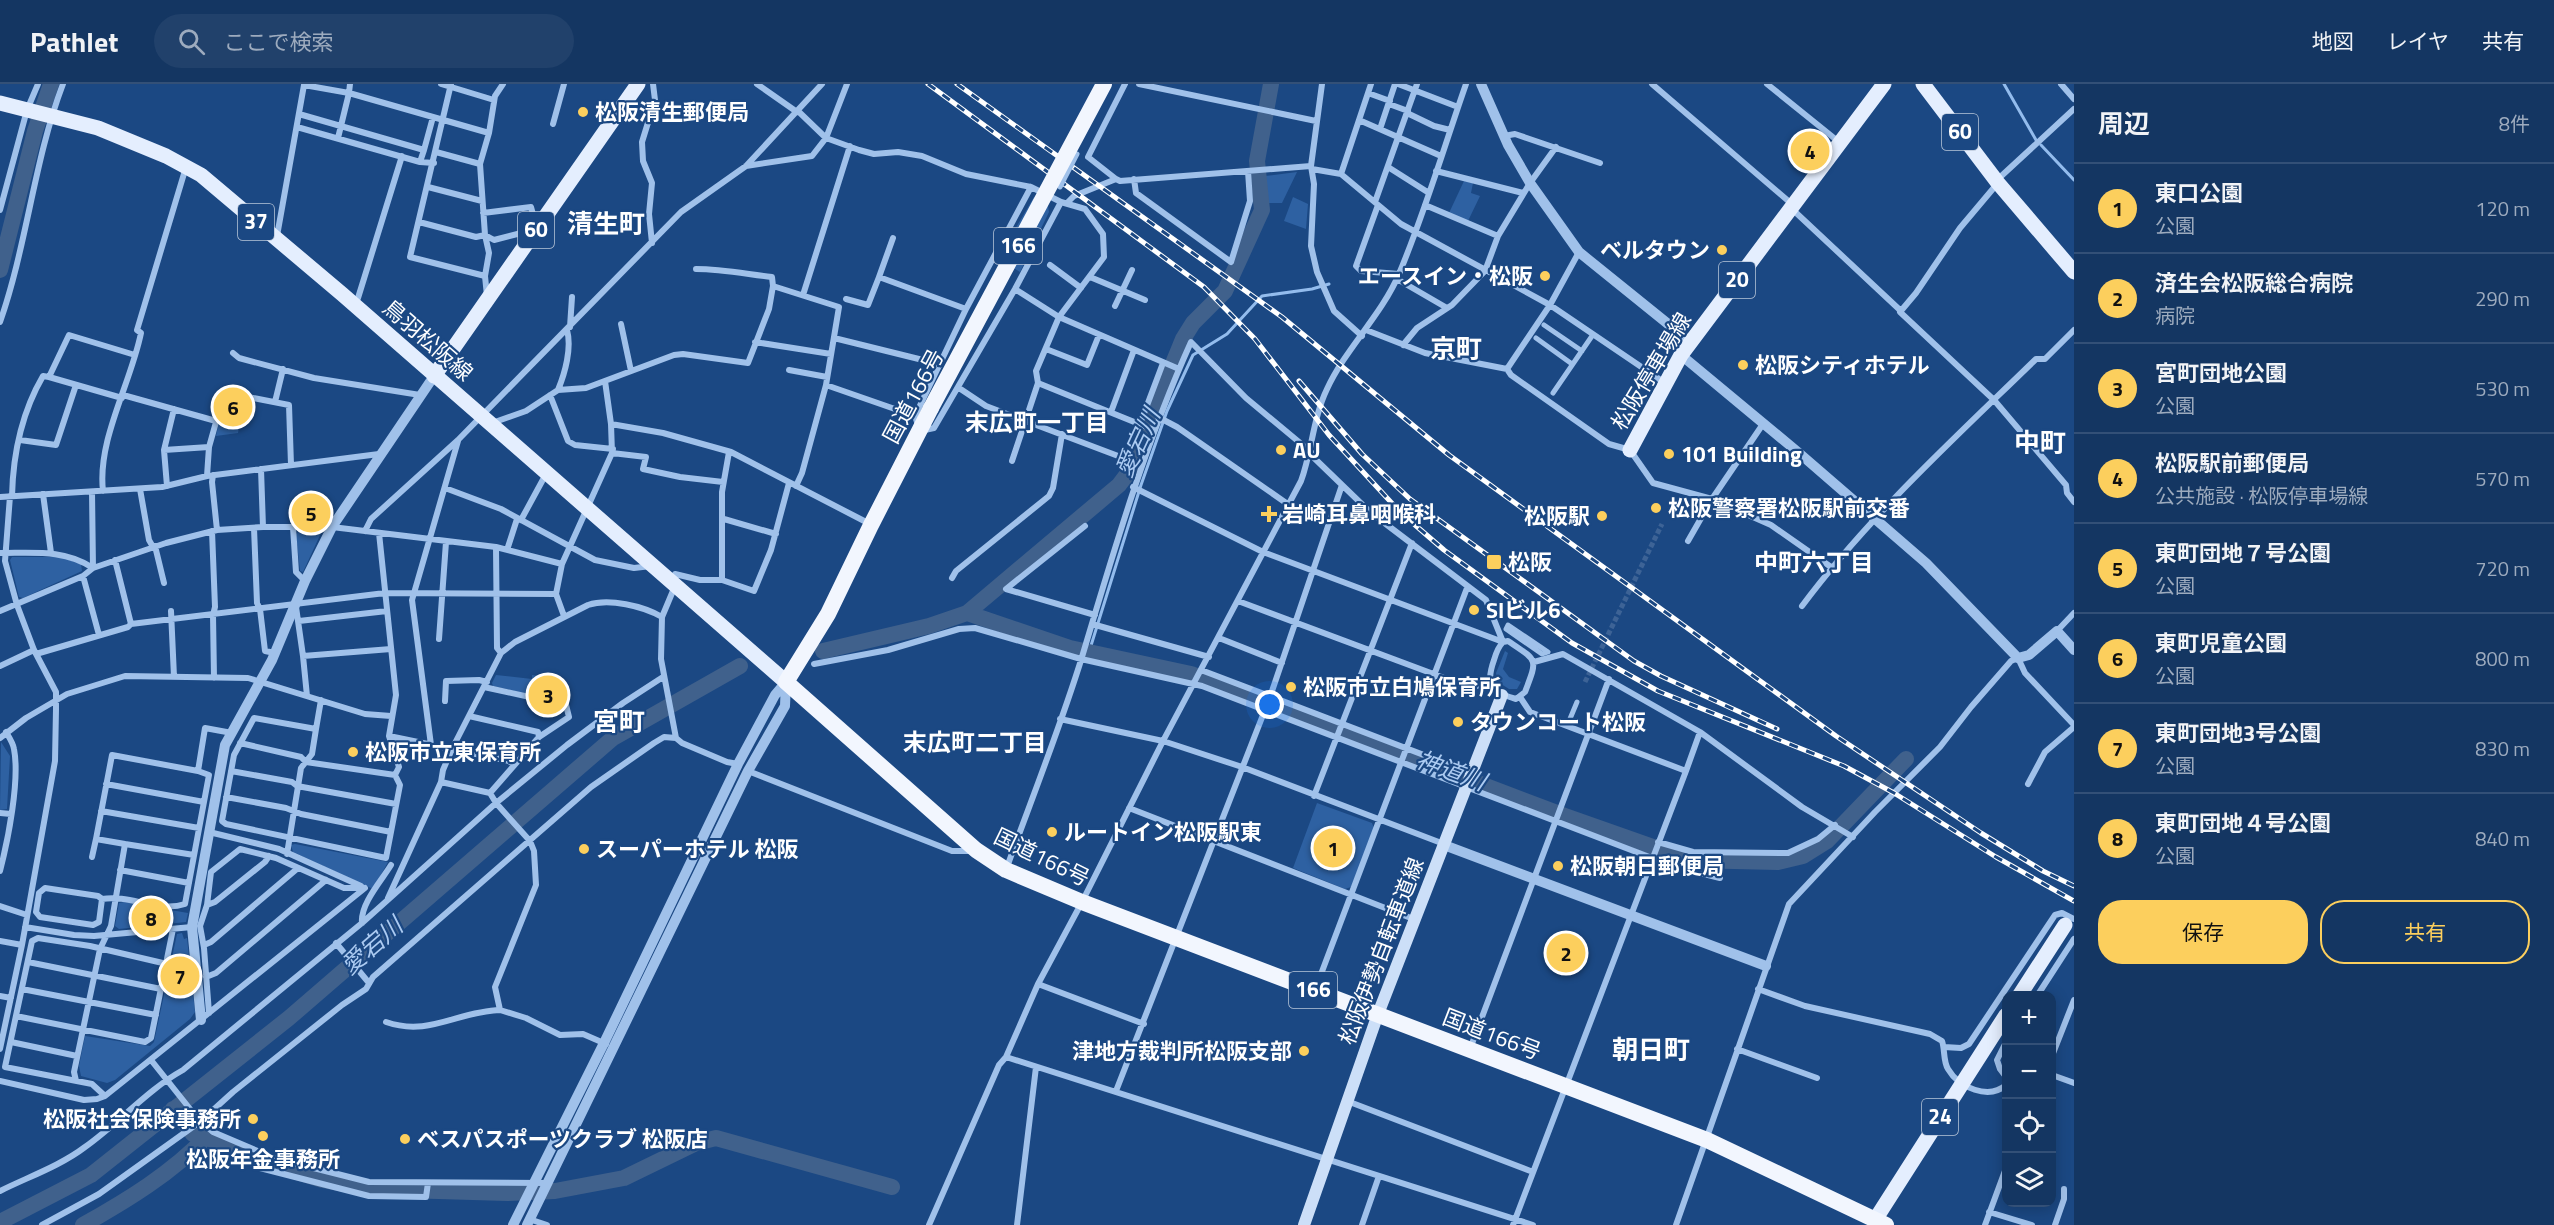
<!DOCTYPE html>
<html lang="ja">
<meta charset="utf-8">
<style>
:root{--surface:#143662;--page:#21416b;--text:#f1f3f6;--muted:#9dabbe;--line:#335077;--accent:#fccf5d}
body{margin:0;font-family:"Titillium Web","Noto Sans JP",sans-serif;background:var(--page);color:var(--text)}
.controls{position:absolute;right:18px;bottom:18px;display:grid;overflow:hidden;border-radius:12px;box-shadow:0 3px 15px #0003}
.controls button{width:54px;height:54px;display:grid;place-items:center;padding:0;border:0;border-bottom:2px solid var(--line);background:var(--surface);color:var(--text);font:30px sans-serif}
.you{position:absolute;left:1270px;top:621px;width:21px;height:21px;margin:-15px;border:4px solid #fff;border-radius:50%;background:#1a73e8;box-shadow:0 0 0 9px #1a73e833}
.badge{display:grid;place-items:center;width:39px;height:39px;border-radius:50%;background:var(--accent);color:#111;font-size:20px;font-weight:700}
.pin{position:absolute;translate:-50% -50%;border:3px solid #fff;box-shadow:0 2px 6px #0006}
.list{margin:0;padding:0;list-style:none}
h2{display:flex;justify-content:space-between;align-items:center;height:78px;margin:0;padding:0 24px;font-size:26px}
h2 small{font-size:20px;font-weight:400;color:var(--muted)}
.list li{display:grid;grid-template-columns:39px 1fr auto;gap:18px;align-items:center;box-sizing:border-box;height:90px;padding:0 24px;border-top:2px solid var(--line)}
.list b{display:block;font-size:22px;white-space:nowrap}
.list p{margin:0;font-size:20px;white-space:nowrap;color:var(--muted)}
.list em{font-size:20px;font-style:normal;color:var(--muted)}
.actions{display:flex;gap:12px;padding:18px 24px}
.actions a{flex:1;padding:14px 0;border:2px solid var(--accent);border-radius:24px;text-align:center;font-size:21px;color:var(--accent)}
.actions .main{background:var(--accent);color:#111}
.icon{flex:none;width:33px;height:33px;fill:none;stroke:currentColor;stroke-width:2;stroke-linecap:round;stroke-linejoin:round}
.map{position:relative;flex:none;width:2074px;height:1141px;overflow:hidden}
header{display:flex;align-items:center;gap:36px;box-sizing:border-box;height:84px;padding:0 30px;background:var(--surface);border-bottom:2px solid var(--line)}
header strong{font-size:28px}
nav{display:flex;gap:33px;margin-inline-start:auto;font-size:21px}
.search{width:420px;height:54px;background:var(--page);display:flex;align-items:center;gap:15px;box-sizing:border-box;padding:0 21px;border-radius:33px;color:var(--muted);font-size:22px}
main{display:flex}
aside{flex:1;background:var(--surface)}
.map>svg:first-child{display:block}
.green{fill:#2e61a2}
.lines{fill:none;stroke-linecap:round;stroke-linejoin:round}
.stream{stroke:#93bced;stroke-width:3}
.river{stroke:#40618c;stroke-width:16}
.pedestrian-tunnel{stroke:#3d6396;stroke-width:5;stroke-dasharray:5 2.5;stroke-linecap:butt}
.pedestrian{stroke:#a0c1ea;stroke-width:5}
.minor{stroke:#a0c1ea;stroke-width:6}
.tertiary{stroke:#a0c1ea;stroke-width:10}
.secondary{stroke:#ccdff8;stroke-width:12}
.primary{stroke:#e4eefe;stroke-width:15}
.trunk{stroke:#f2f6fe;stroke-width:16}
.rail-casing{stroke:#fff;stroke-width:5}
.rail{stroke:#1b4883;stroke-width:3;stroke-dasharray:9;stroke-linecap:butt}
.pedestrian-bridge{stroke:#a0c1ea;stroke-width:5}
.trunk-bridge{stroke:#f2f6fe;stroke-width:16}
.poi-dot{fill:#fccf5d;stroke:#1b4883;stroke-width:2}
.labels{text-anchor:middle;stroke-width:4.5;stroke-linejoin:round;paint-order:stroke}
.shield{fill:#1b4883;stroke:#bbc8da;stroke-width:1.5}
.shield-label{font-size:21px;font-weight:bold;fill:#fff}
.poi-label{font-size:22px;font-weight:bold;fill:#fff;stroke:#1b4883;text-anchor:start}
.street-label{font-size:22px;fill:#fff;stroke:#1b4883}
.neighbourhood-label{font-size:24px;font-weight:bold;fill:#fff;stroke:#1b4883}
.water-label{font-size:24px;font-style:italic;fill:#accbf2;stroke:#1b4883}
.quarter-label{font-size:26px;font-weight:bold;fill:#fff;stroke:#1b4883}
</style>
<header>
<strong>Pathlet</strong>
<div class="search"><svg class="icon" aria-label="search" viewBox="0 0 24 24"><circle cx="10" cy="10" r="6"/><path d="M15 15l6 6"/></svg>ここで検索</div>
<nav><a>地図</a><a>レイヤ</a><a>共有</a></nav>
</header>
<main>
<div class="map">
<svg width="2074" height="1141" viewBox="0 0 2074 1141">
<rect width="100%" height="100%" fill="#1b4883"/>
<path class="green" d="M1297,88L1282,119H1266L1265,92Z
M1464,97L1473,99L1471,109L1480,112L1468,137L1449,129Z
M1034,113L1048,122L1049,128L1020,188L998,174Z
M1293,113L1308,120L1306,145L1284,137Z
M225,310L244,315L238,349L216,352Z
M299,412H317L318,419H325L324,439H297Z
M320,447L321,449L303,488L300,487L296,450L298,448Z
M12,473H60L81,480L82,487L23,514L19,513L10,476Z
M1505,567L1508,569L1503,585L1509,593L1521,598L1517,605H1509L1498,598L1496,589Z
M496,591L532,595V591L560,594L564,618L493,602L492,599Z
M1,658L10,672L7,725L0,726Z
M1317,719L1372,739L1374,744L1351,803L1345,805L1293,784Z
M295,760L388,778L373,805L293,768L291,761Z
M124,818L188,829L186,838L119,845L115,842L119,819Z
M182,849L184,855L187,854L195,928L190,935L115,996L107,999L81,992L79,982L85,952L150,962L154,958L177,850Z"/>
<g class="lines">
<path class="stream" d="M2004,0L2036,56
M2041,61L2074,96
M1089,568L1141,401L1167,327L1193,271L1227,250L1262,212L1312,205L1329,200"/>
<path class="river" d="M0,186L35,47L51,0
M967,529L1070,564L1191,590L1565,732L1690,776L1778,778L1803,772L1827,757L1906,675
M823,567L929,542L967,529L1119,401L1128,389L1183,255L1193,239L1225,207L1262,126L1257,77L1271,0
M173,1025L193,1050L206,1053L251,1074L323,1096L369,1105L507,1109L555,1107L624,1094L696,1059L716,1054L892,1103
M0,1138L91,1091L289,934L613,654L740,582
M83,1141C126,1117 172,1089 206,1053"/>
<path class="pedestrian-tunnel" d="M1585,598L1662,440"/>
<path class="pedestrian" d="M1544,241L1582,267
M1536,254L1572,280
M1553,309L1592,252
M1508,541L1548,568L1542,570L1506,545Z
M1567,642L1577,618"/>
<path class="minor" d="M441,0L494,16
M451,0L410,173L485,192L487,212
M757,0L797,28
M1139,0L1316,37
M1322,0L1311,82L1314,100L1311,162L1317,188L1334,227L1362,252
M1398,0L1458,23
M1652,0L1793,121
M1767,0L1839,58
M2061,0L2074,15
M1368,9L1390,17
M1389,20L1408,27
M798,27L826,54L859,66L874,70L898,68L922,72L966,90L1031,103L966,225L915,332L920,347L934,344L1015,205L1061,118L1085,125L1103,150L1104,173L1059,233L1036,287L1038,299L1012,377
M1407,29L1434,42L1450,46
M299,30L424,66L420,78
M1359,36L1441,72
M553,40L564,0
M297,43L420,78L434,79
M1380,45L1395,0
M1504,52L1515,50L1600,79
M338,54L349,9L489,49
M424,66L433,33
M436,68L480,80
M746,82L812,72L826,54L847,0
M1388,83L1429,109
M1312,85L1341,90L1401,140L1550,221L1665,299
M1436,87L1523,109
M1341,90L1371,0
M1116,95L1088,73L1125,0
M1134,95L1136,109L1231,178L1250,117L1248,87
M1997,96L2074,25
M1997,100L1960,144L1916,209L1900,228L1994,316L2066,401L2067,409L2074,418
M428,103L482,117
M1031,103L1061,118
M1375,118L1417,0
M1067,119L1074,112L1116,95L1120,97L1311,82
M1378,121L1356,182L1361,187L1399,190
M1425,121L1498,152
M1792,125L1901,227
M0,126L27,26L38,0
M419,138L476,153L485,151L494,156L537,145L531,123L483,129
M277,152L304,1L349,9L350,0
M652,159L649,130L652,99L643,77L642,58L655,16L653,0
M1050,181L1081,204
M696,185C722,185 746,190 772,193L773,202L839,223L826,301L802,389L796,402
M485,192L489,169L485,151L480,80L489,49L495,12L503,0
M879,193L893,154
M1090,193L1145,216
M1397,195L1447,224
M1015,205L1059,233L1179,285
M803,211L850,62
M846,215L868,221L879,193L966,225
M353,219L358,214L402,72
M1115,222L1132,186
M0,238C27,161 34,76 63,0
M621,240L631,287
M570,243L572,213
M1366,246L1425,269L1507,285L1511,291L1609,360L1630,366L1653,399L1712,415L1771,441L1831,483
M834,254L939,280
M755,258L831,270
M1403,261L1417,244L1452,221L1485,187L1498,152L1530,99L1556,63
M1046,265L1087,281L1099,251
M233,269L239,274L314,294L420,311
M1507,285L1550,221L1579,168
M789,286L827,293
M49,293L122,314
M605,297L611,340
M1038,299L1154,346
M826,301L915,332
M959,304L986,322L1142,381
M558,306C565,289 572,264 567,246
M223,308L289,321L291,381
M123,311L216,337
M550,311L568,357L575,361L613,365
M275,318L283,285
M1111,328L1134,266
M1158,333L1177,343L1289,421
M492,339L526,327L558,306L586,304L674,271L683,270L748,279L769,225L773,202
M1140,340L1163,279
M20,356L56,361L76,301
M164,366L209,363
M612,369L646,373L643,385L680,393L723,398
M1311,371L1370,428L1486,516L1503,558
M261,385L263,443
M213,391L212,398L217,446
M207,392L209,363L218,331
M167,402L164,366L174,325
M1133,403L1263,468L1503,558L1508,557C1538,577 1538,574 1525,608L1516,615C1491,608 1485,601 1494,576C1496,569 1498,563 1503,558
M445,404L501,425L595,476L634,484L651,482
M140,405L149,456L153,463
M103,407C97,356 131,299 141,249L137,246L186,83
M92,408L93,484
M43,410L51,469
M12,412C13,371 22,328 43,292L49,293L69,251L135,271
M0,413L162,403L207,392L379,370
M724,435L776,450
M521,436L546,390
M1085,442L1006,505L1095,531
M293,443L296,488L305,497
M254,444L257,519L260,525L265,567L275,569
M212,447L215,523L213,531L214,594
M365,447L371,435L458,356L681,128L746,82L822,0
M379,449L396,611L389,652L452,665L501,569L515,558L588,521C609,514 643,522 662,533
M1688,457L1712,415L1763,340
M155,462L164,499
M496,463L497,564L501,569
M507,466L517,435
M0,469C33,469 65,465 93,484
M115,476L131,540
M83,492L99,551
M952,494L956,487L1049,412L1053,404L1062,350
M722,496L754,507L771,466L789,399
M671,498L675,490L700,496H722V408L729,368
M675,502L662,533L661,575L676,654
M1238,517L1471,604L1489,598
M1802,522C1870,431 1955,354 2036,275H2045L2074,246
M296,523L303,572L391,565
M0,527L83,492L93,484L166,459L217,446L263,443H332L365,447L496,463L562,480
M171,527L174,593
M564,532L556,510L562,480L612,369L611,340L663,349L731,368L870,440
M299,537L387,527
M1092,540L1209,573
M2057,547L2074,529
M1219,554L1282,579
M439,555L446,458
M36,570L128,543L131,540L385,509L556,510
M303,572L307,612
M1534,578L1563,570L1700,648L1802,723L1853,753
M814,580L888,566L959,545L975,544L1081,575L1202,602L1652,774L1684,785L1720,794
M0,582L34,566
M1201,586L1471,689
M484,603L566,621L569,633L539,653L490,709L496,719L530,757L534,767L536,801L495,903L500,926L526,934L560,951L583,950L606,960
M321,616L316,645L254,634L234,671L222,737L226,740L386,774L400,701L395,691L399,683L389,652
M445,617L446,597L479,596L487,598
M469,632L538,648L539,653
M1060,635L1163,657L1242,683L1444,760
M0,654L26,634L67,610L125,592L248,594L365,630L391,632
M240,659L301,673L306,678L395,691
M431,661L412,516L458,357
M231,687L292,698L297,702L396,720
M748,687L952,767H972
M1686,687L1700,648
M441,698L490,709
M106,700L204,718
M2028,700L2045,668L2074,643
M1314,712L1412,459
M226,713L286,724L301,730L391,748
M1129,724L1416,836
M101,727L199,744
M0,729L11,730
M209,748L279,765L361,802
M1658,758L1693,768L1788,769L1818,755L1835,741
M125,760L194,771
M287,770L301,684L312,670L316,645
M92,773L96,755
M1007,783C1032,714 1060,644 1082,573C1114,466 1145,360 1191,258L1246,314L1311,368
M120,786L189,799
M0,787C8,756 20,696 14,665C13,659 9,653 6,648
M388,814L441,698L443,686L452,665L509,677L514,681
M102,815L98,812L45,804L39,809L36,828L40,833L93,841L99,838L102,815C130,810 158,829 185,820L209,691L198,687
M207,821L215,818L265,778L269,772
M0,822L27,831
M362,839C360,820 382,796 391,781
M25,843L74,851L94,852L192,843
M0,857L22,861
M336,859L369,899
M204,861L211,858L298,784
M28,878L161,905
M206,893L216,889L326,796
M1038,900L1144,940
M22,905L156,931
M1758,905L1805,922L1930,950L1942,957C1945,965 1943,977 1948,985C1959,1004 1989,1016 2006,1001
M1315,906L1467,504
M0,912L11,914
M2037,912L2074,855
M209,929L204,864L200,842L207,821L211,788L240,765L276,774L344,804H364
M16,932L145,958L151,954L173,845
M386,938C429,953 458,927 500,926
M11,958L77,972
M2006,958L1997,976L2000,985L2006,993
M1944,963L1961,964L1969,960L2055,831L2062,829L2074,835
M0,965L22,861L55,677L56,625V608L34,566L17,521L5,477L10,412
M1470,965L1609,595
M1737,965L1817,994
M2052,972L2074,916
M1006,973L1533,1141
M151,976L198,1035L213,1048L274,1074L369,1098L547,1099
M2052,991L2074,999
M0,997L84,1016L97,1015L105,1012L365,804
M76,997L74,988L100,865L111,842L125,760L96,755L112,671L198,687L205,644L232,649
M1116,1007L1270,613L1342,401
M105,1012L92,1000L5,983L32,857L38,854L90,862L167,880
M1347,1017L1533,1088
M264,1071L260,1084L369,1112L426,1113L428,1099
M0,1107C28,1093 60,1082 85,1063C119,1039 147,1006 183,986L362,839L496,719L567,661L623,619L663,593
M1989,1128L2032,1141
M529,1135L547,1141
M42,1141L99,1110L201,1037L233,1008L342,921L366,905L373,893L591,703L654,659L664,653L676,654L682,659L727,678L738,680
M929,1141L999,981L1006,973L1038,900L1082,818L1163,657L1301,397C1312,367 1313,334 1327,305C1346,264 1381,232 1399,190C1425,128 1444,63 1466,0
M1017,1141L1036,983
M1362,1141L1379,1092
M1513,1141L1686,687L1530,628L1520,613
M1676,1141L1789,820L1875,728L1940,663L1971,623L2011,577L2018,574L2025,589L2074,641
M1985,1141L2006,1084
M2055,1141L2064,1115V1105"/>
<path class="tertiary" d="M1481,0L1508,61L1530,99L1579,168L1683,252L1681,271L1799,369L1926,479L2018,574L2029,571L2057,547L2074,566
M1444,761L1766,882
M201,936L192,843L225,661L272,576L305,497L332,443L434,292
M513,1141L604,959L738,680L775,611L786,598
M527,1141L748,687L785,622L786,598"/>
<path class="secondary" d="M1304,1141L1378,930L1502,611"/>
<path class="primary" d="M1923,0L1998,99L2074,188
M0,19L98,44L166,72L201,91L342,210L786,598
M434,292L638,0
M1630,366L1681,271L1884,0
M2019,912L2065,841
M1875,1136L2006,931"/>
<path class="trunk" d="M931,324L871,441L828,530L786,598L976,766L1006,786L1082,818L1707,1056L1886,1141"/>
<defs>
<path id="rail" d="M928,0L1204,203L1255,255L1329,351L1400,428L1444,466L1572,559L1658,607L1844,682L1894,709L1996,773L2074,817
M957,0L1282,233L1449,371L1836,652L1981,749L2043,787L2074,802
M1299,297L1362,370L1410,415L1634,577L1661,592L1777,645"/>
</defs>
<use href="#rail" class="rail-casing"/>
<use href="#rail" class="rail"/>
<path class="pedestrian-bridge" d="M1060,103L1077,70"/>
<path class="trunk-bridge" d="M931,324L1104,0"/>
</g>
<g class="poi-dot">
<circle cx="583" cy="28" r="6"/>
<circle cx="1722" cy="166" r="6"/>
<circle cx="1545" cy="192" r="6"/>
<circle cx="1743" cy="281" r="6"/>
<circle cx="1281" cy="366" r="6"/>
<circle cx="1669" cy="370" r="6"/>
<circle cx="1656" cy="424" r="6"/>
<path d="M1266 421h6v6h6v6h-6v6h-6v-6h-6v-6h6z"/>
<circle cx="1602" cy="432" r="6"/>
<rect x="1486" y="470" width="16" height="16" rx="3"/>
<circle cx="1474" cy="526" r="6"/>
<circle cx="1291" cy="603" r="6"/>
<circle cx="1458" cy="638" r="6"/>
<circle cx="353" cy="668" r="6"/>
<circle cx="1052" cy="748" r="6"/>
<circle cx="584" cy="765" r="6"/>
<circle cx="1558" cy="782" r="6"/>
<circle cx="1304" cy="967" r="6"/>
<circle cx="253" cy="1035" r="6"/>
<circle cx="263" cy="1052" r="6"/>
<circle cx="405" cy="1055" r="6"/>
</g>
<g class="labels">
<g class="shield">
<rect x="1942" y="30" width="36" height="36" rx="4.5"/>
<rect x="238" y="120" width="36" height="36" rx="4.5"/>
<rect x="518" y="128" width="36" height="36" rx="4.5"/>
<rect x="994" y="144" width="48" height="36" rx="4.5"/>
<rect x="1719" y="178" width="36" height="36" rx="4.5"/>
<rect x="1289" y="888" width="48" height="36" rx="4.5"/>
<rect x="1922" y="1015" width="36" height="36" rx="4.5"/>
</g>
<g class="shield-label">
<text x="1960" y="55">60</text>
<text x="256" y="145">37</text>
<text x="536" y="153">60</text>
<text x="1018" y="169">166</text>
<text x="1737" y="203">20</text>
<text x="1313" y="913">166</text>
<text x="1940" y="1040">24</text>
</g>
<g class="poi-label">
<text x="595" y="36">松阪清生郵便局</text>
<text x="1710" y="174" text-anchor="end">ベルタウン</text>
<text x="1533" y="200" text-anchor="end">エースイン・松阪</text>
<text x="1755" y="289">松阪シティホテル</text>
<text x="1293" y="374">AU</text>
<text x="1681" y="378">101 Building</text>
<text x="1668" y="432">松阪警察署松阪駅前交番</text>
<text x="1282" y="438">岩崎耳鼻咽喉科</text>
<text x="1590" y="440" text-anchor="end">松阪駅</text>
<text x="1508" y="486">松阪</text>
<text x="1486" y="534">SIビル6</text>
<text x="1303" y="611">松阪市立白鳩保育所</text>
<text x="1470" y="646">タウンコート松阪</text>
<text x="365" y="676">松阪市立東保育所</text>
<text x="1064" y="756">ルートイン松阪駅東</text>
<text x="596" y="773">スーパーホテル 松阪</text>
<text x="1570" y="790">松阪朝日郵便局</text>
<text x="1292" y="975" text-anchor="end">津地方裁判所松阪支部</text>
<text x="241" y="1043" text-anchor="end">松阪社会保険事務所</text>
<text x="417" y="1063">ベスパスポーツクラブ 松阪店</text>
<text x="263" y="1083" text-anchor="middle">松阪年金事務所</text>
</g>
<g class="street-label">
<text transform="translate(428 256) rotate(41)" y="8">鳥羽松阪線</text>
<text transform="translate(1651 287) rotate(-59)" y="8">松阪停車場線</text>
<text transform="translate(913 312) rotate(-62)" y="8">国道166号</text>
<text transform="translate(1042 773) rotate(26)" y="8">国道166号</text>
<text transform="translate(1381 867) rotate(-69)" y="8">松阪伊勢自転車道線</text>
<text transform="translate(1492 950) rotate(21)" y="8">国道166号</text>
</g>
<g class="neighbourhood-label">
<text x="1037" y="347">末広町一丁目</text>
<text x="1814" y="487">中町六丁目</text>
<text x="975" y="667">末広町二丁目</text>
</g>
<g class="water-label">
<text transform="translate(1138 359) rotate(-65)" y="8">愛宕川</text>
<text transform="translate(1451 687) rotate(20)" y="8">神道川</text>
<text transform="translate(372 862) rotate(-41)" y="8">愛宕川</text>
</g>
<g class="quarter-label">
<text x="606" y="149">清生町</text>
<text x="1456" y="274">京町</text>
<text x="2040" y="368">中町</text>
<text x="619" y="647">宮町</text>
<text x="1651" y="975">朝日町</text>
</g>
</g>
</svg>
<div class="controls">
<button>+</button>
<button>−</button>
<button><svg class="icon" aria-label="locate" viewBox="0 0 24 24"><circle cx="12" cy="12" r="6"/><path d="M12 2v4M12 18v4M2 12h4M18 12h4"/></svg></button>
<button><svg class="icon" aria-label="layers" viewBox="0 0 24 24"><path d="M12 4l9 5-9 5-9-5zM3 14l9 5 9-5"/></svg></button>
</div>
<div class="you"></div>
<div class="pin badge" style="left:1333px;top:764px">1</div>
<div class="pin badge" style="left:1566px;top:869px">2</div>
<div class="pin badge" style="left:548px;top:611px">3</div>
<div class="pin badge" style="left:1810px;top:67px">4</div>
<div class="pin badge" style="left:311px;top:429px">5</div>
<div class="pin badge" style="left:233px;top:323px">6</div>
<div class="pin badge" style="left:180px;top:892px">7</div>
<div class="pin badge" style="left:151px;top:834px">8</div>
</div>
<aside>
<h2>周辺<small>8件</small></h2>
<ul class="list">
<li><span class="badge">1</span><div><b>東口公園</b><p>公園</p></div><em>120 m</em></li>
<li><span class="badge">2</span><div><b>済生会松阪総合病院</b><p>病院</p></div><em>290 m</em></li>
<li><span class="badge">3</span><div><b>宮町団地公園</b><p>公園</p></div><em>530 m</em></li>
<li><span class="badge">4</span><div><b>松阪駅前郵便局</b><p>公共施設 · 松阪停車場線</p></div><em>570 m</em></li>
<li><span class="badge">5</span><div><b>東町団地７号公園</b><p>公園</p></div><em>720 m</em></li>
<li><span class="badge">6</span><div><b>東町児童公園</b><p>公園</p></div><em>800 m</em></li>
<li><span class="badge">7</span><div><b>東町団地3号公園</b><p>公園</p></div><em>830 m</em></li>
<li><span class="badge">8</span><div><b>東町団地４号公園</b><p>公園</p></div><em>840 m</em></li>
</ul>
<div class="actions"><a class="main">保存</a><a>共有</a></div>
</aside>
</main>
